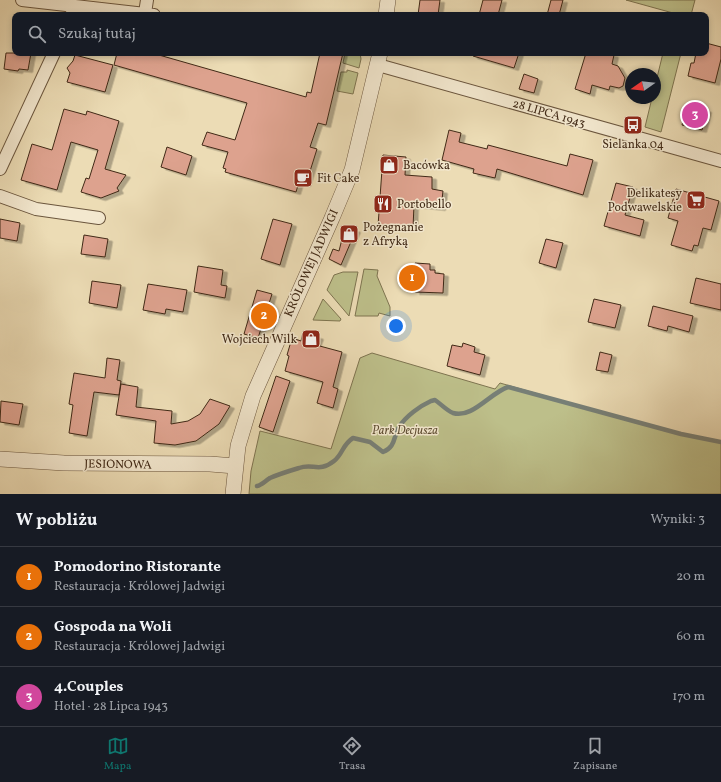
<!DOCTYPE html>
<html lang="pl">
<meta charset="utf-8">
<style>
:root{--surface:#171b24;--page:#242831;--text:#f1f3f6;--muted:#9ea1a6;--line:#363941;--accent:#0f766e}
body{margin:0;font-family:Vollkorn,serif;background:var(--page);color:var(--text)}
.compass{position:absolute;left:625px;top:68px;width:36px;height:36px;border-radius:50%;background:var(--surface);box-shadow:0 2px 6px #0003;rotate:256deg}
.you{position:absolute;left:396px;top:326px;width:14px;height:14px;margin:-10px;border:3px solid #fff;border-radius:50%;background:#1a73e8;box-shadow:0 0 0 6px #1a73e833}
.badge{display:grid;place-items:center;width:26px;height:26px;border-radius:50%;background:var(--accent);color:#fff;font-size:13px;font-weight:700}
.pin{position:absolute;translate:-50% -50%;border:2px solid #fff;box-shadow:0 1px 4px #0006}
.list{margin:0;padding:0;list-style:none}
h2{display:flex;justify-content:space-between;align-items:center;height:52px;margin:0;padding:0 16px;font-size:17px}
h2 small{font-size:13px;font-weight:400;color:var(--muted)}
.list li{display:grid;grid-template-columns:26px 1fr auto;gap:12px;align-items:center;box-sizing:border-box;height:60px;padding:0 16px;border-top:1px solid var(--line)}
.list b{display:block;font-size:15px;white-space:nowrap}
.list p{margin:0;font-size:13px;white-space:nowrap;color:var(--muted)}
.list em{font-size:13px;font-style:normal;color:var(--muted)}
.icon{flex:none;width:22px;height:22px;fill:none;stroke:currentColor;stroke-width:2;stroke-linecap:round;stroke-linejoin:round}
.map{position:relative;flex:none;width:721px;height:494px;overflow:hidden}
.search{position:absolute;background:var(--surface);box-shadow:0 2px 6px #0003;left:12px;right:12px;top:12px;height:44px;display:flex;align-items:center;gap:10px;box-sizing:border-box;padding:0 14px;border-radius:8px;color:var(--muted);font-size:15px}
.sheet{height:232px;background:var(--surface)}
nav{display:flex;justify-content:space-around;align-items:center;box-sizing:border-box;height:56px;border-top:1px solid var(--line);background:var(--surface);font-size:11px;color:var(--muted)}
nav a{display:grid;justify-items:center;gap:2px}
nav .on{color:var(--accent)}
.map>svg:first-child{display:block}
.green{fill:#bdbf8a;stroke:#7e7450}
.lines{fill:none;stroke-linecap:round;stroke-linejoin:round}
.stream{stroke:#777f76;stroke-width:4.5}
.building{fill:#dda28e;stroke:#402916;filter:url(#shadow)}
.minor-casing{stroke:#6b563e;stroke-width:14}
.tertiary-casing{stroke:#6b563e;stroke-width:16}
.minor{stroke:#f3e8cf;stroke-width:12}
.tertiary{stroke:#f3e8cf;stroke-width:15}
.labels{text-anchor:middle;stroke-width:3;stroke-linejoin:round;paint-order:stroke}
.street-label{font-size:12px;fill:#402916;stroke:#f3e8cf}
.poi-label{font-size:12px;fill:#402916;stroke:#f3e8cf;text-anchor:start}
.park-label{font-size:12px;font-style:italic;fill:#5f4e33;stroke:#f3e8cf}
</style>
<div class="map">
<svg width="721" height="494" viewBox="0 0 721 494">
<defs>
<filter id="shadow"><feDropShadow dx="4.5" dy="2.5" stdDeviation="0" flood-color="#0004"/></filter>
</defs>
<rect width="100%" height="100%" fill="#ecdcb5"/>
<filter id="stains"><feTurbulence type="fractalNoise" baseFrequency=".005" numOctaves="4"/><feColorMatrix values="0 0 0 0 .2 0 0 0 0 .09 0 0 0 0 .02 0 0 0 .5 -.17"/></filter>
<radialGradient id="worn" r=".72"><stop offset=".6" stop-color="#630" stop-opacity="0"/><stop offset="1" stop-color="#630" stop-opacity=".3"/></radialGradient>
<path class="green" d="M626,0H695L691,15H672L673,13Z
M345,53H360L361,59L359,68L343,63Z
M663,53H681L661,132L645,127L652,98H655V86Z
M347,70L358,73L353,94L337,91L341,72H347Z
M364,269L378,270L377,276L390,307V316L379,313L378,316H355Z
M343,272H358L349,316L327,290L334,275Z
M323,299L341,319L340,321L313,320Z
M372,353L495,389L500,383L660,429L721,442V494H249L251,471L260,431L331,449L360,358Z"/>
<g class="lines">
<path class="stream" d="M257,486C262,485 265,481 270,478C279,474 289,471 299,468C313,463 319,473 334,461C343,454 342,445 353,438L370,442L383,452C396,447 393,437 399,427C406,416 420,406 431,401L435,400C441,404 446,410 453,413C472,419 490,393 508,387L681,434L721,442"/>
</g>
<path class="building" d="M420,0H440L438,15H418Z
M483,0H502L498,15H479Z
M551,0H563L559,15H547Z
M706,43L721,47V59L715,83L688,76L691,63H694L696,53H706Z
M6,53H31L28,70L19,69L18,71L4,69Z
M117,53H152L306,97L307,92L311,93L320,53H343L326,125L318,123L310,147L317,149L306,184L299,182L296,192L225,172L226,169L223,168L228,152L202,145L207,132L235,140L247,103L114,65Z
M473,53H519L514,68L473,56Z
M586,53L602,55L606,53L614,55L612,64L618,66L625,78L623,86L619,88L610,86L609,90L592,85L590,94L575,89Z
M75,55L113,65L105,92L67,82L70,73L67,68L73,61Z
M524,74L538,79L534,93L519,89Z
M687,105L707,110L702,130L682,125Z
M64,109L86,115L87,111L119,121L105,169L126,175L117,188L119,191L101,198L81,192L86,178L89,179L98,150L71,142L57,190L21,180L32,144L52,150Z
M449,130L461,133L459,142L487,149L488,145L567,166L570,154L593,160L583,195L497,169L495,178L473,173L474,169L442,160Z
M167,147L192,156L186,175L161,167Z
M383,155L406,157L405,175L432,177V189L443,191L441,208L414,205L413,228L378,226Z
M616,183L633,187L625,215L644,220L640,236L604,226Z
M676,189L719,201L711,230L703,228L698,246L694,245L692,251L671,245L678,221L668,218Z
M0,219L20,223L17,241L0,238Z
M273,219L292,224L280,265L261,259Z
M345,227L356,230L341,265L329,259L333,249L339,251Z
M84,235L108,239L105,257L81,254Z
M546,239L563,243L556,268L539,263Z
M415,263L430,264V270H435V273L444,274L443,293L415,292L416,289H408L409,265H415Z
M198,266L223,270L221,285L227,286L225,298L194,292Z
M696,278L721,284V310L690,303Z
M92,281L121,285L117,308L89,303Z
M148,284L187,290L183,312L166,309L165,314L143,310Z
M257,290L272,294L258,338L244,334Z
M594,299L621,305L615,328L588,322Z
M653,306L693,316L689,332L668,326L667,331L648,326Z
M303,332L319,337L316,345L342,352L333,387L338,389L333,408L317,403L323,382L285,371L289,356L287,355L292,338L301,341Z
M463,343L475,347L474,352L485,355L480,375L447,366L452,345L462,347Z
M600,352L612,355L608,372L596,370Z
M107,358L120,360L117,380L121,381L119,395L94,392L87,436L69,433L73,405L69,404L74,373L105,378Z
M276,376L290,381L273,432L259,427Z
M121,384L138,387L136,407L172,411L171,424L188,421L200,414L210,399L230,406L219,424L196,441L175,445L154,443L156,421L116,415Z
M1,401L23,404L19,425L0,422Z"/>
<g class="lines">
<defs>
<path id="minor" d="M22,0L75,6
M145,13L147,0
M71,15L75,6L154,15
M378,65L721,161
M0,169L54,53
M0,196L36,209L99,218"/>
<path id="tertiary" d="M386,15L388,0
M0,459L64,463L210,464L235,466
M233,494L238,446L253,396L332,218L352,170L380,53"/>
</defs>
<use href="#minor" class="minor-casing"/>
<use href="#tertiary" class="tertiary-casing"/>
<use href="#minor" class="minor"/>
<use href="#tertiary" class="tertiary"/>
</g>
<defs>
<symbol id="bus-square" viewBox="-11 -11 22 22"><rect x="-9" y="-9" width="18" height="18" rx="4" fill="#8f2418" stroke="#f3e8cf"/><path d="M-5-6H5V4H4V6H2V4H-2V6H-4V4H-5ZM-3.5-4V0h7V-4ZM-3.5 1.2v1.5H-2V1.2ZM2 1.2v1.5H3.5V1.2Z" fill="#fff"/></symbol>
<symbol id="shop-square" viewBox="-11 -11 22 22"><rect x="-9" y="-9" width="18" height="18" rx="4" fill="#8f2418" stroke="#f3e8cf"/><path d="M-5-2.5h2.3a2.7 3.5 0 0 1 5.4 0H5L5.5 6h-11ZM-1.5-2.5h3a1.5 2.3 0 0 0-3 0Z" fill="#fff"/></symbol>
<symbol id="cafe-square" viewBox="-11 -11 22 22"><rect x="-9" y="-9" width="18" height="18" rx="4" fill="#8f2418" stroke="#f3e8cf"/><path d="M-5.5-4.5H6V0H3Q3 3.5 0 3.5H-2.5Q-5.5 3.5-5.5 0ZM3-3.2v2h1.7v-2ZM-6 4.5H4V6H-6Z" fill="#fff"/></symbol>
<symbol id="supermarket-square" viewBox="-11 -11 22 22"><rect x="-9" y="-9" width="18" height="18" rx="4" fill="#8f2418" stroke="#f3e8cf"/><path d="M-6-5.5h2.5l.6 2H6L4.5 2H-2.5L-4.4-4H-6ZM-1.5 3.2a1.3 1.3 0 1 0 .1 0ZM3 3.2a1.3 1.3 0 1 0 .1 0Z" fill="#fff"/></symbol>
<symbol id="restaurant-square" viewBox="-11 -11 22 22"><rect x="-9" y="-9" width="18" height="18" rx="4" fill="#8f2418" stroke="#f3e8cf"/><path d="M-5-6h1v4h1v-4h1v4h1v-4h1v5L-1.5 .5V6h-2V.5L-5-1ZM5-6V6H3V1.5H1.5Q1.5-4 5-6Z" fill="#fff"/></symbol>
</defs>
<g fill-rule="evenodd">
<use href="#bus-square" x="622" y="114" width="22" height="22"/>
<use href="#shop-square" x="378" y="154" width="22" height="22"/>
<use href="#cafe-square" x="292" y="167" width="22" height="22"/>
<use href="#supermarket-square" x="685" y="189" width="22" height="22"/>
<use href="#restaurant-square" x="372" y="193" width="22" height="22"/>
<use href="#shop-square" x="338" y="223" width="22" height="22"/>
<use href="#shop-square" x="300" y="328" width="22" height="22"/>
</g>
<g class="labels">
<g class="street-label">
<text transform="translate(549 113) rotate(16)" y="4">28 LIPCA 1943</text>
<text transform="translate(311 263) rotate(-66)" y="4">KRÓLOWEJ JADWIGI</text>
<text transform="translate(118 464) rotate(1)" y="4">JESIONOWA</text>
</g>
<g class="poi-label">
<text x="633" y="148" text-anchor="middle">Sielanka 04</text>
<text x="403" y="169">Bacówka</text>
<text x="317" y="182">Fit Cake</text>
<text x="682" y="197" text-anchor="end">Delikatesy<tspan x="682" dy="14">Podwawelskie</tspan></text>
<text x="397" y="208">Portobello</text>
<text x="363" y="231">Pożegnanie<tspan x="363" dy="14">z Afryką</tspan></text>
<text x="297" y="343" text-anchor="end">Wojciech Wilk</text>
</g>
<g class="park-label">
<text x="405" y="434">Park Decjusza</text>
</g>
</g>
<rect width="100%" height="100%" filter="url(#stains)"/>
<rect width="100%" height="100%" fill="url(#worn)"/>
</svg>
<svg class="compass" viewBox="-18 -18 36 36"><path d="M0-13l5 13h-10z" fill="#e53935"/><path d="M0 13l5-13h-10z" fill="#9ea1a6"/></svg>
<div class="you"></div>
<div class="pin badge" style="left:412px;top:278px;background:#e8710a">1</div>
<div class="pin badge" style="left:264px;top:316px;background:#e8710a">2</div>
<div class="pin badge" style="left:695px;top:115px;background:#d1479c">3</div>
<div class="search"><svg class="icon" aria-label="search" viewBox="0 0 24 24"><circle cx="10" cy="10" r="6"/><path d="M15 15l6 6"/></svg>Szukaj tutaj</div>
</div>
<section class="sheet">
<h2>W pobliżu<small>Wyniki: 3</small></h2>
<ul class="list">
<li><span class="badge" style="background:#e8710a">1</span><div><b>Pomodorino Ristorante</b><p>Restauracja · Królowej Jadwigi</p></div><em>20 m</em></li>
<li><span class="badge" style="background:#e8710a">2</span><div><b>Gospoda na Woli</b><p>Restauracja · Królowej Jadwigi</p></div><em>60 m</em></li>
<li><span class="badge" style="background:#d1479c">3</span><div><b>4.Couples</b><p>Hotel · 28 Lipca 1943</p></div><em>170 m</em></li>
</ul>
</section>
<nav>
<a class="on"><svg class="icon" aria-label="map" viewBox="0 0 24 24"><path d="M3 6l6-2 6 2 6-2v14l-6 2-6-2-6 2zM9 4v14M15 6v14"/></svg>Mapa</a>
<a><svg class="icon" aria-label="directions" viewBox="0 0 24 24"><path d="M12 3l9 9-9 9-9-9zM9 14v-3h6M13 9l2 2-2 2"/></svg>Trasa</a>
<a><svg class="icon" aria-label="saved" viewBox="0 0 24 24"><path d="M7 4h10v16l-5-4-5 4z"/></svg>Zapisane</a>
</nav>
